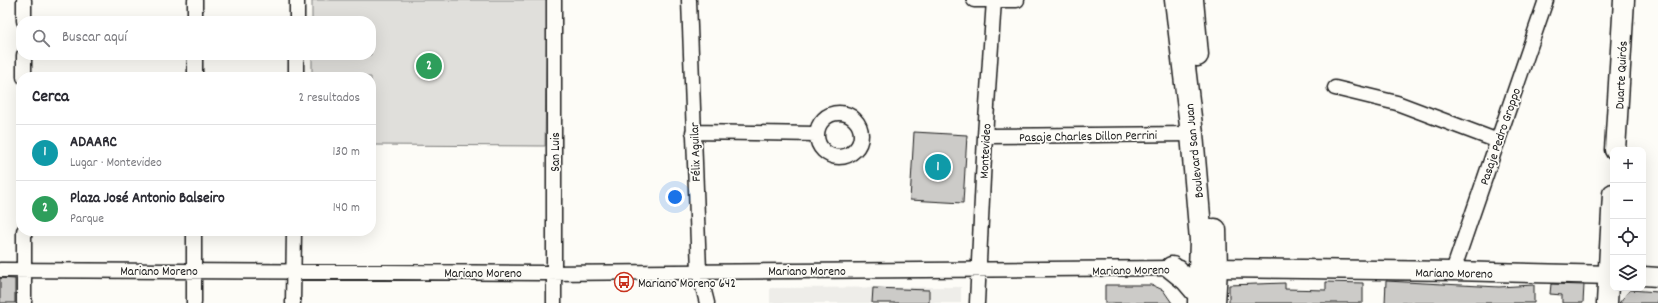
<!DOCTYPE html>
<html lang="es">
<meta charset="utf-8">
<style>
:root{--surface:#fff;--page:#f7f7f7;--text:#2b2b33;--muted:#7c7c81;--line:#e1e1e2;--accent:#c8321e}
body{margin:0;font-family:Dekko,sans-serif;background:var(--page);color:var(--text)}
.controls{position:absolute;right:12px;bottom:12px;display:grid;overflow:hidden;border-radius:8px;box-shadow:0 4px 16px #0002}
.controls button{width:36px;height:36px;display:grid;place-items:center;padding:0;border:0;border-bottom:1px solid var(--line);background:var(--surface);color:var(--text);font:20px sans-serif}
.you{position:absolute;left:675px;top:197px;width:14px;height:14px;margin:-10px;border:3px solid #fff;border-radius:50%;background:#1a73e8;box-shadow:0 0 0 6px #1a73e833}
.badge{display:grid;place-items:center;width:26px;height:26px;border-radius:50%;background:var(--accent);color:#fff;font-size:13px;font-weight:700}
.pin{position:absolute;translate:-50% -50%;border:2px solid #fff;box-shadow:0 1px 4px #0006}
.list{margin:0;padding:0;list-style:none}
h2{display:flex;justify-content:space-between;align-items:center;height:52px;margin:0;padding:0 16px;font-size:17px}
h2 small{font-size:13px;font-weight:400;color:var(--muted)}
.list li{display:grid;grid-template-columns:26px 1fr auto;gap:12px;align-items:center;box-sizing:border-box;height:56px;padding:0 16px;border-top:1px solid var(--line)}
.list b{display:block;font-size:15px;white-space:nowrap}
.list p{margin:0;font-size:13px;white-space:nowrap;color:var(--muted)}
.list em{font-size:13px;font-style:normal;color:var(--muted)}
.icon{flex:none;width:22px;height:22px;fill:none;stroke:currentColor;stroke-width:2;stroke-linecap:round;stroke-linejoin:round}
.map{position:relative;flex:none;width:1658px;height:303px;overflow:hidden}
.search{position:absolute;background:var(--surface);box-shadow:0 4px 16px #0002;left:16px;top:16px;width:360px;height:44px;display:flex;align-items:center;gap:10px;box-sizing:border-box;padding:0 14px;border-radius:16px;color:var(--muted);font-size:15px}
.panel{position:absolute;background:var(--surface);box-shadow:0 4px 16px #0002;left:16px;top:72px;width:360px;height:164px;border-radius:16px}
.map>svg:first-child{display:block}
.built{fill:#eeede9}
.green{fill:#e0dfdb;stroke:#7e7e7c}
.building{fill:#cccbc8;stroke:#1c1c1c}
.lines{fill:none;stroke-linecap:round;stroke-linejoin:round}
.minor-casing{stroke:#1c1c1c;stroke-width:17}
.tertiary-casing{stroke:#1c1c1c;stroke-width:21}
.secondary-casing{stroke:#1c1c1c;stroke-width:23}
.primary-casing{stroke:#1c1c1c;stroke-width:25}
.minor{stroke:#fdfcf7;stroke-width:14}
.tertiary{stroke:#fdfcf7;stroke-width:18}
.secondary{stroke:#fdfcf7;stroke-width:20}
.primary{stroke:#fdfcf7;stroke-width:22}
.labels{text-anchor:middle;stroke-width:3.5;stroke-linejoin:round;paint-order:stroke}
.street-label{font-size:13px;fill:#1c1c1c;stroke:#fdfcf7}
.poi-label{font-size:13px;fill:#1c1c1c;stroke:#fdfcf7;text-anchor:start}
</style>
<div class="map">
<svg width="1658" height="303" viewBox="0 0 1658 303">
<rect width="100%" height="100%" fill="#fdfcf7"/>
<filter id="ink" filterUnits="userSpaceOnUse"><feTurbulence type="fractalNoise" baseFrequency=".025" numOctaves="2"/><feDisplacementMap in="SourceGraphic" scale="8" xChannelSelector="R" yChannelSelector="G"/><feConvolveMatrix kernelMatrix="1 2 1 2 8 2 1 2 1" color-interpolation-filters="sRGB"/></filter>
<g filter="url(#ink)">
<path class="built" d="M961,287V303H770V288Z"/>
<path class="green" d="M312,0H547L545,146L371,145V77H312V55H371V21H312Z"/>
<path class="building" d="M914,132L967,135L963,203L910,200Z
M0,278L15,279V303H0Z
M1386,281L1499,287L1534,285V303H1385Z
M1326,282L1363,283V303H1229V285L1285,283V289L1326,290Z
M1551,284L1584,285L1583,303H1562V295L1550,294Z
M1105,285H1152L1163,290L1172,303H1105Z
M873,288L929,290V303H872Z
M1630,290L1658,292V303H1619Z"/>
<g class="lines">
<defs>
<path id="minor" d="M689,0L699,271L707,303
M974,0H1017
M24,21V0
M195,21V0
M297,21V0
M24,77V55
M195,77V55
M296,77V55
M1335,88L1397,103L1498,141
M817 135a22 22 0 1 1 44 0a22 22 0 1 1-44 0Z
M693,132L816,134
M985,136L1192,134
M24,231V303
M0,270L546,273L1180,268
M1453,271L1546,0
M194,303V231
M293,303L294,231
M554,303V0
M977,303L985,136L994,0"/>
<path id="tertiary" d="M1216,268L1453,271L1613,275
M1643,276L1658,277"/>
<path id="secondary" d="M1615,150L1624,0
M1607,303L1613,194"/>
<path id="primary" d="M1176,0L1192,134L1201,240L1199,303
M1192,0L1197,55
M1172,268L1187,280L1199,294
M1214,303L1216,268L1215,230"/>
</defs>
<use href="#minor" class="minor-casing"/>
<use href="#tertiary" class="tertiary-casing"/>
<use href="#secondary" class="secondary-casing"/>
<use href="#primary" class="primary-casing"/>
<use href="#minor" class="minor"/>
<use href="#tertiary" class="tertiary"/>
<use href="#secondary" class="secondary"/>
<use href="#primary" class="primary"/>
</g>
</g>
<defs>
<symbol id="bus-ring" viewBox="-11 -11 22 22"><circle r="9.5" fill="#fdfcf7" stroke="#c8321e" stroke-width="1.5"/><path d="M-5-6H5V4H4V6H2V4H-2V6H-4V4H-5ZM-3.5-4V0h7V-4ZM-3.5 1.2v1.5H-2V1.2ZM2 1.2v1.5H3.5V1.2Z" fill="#c8321e"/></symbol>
</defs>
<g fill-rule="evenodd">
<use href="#bus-ring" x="613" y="271" width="22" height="22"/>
</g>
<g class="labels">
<g class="street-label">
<text transform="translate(1620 75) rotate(-87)" y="5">Duarte Quirós</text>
<text transform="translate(1088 135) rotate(-1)" y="5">Pasaje Charles Dillon Perrini</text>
<text transform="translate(1499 136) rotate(-71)" y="5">Pasaje Pedro Groppo</text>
<text transform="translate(984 151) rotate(-87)" y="5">Montevideo</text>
<text transform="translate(1193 151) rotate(-96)" y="5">Boulevard San Juan</text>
<text transform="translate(554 152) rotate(-90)" y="5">San Luis</text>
<text transform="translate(694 152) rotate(-92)" y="5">Félix Aguilar</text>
<text transform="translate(1131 269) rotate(-1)" y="5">Mariano Moreno</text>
<text x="159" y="275">Mariano Moreno</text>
<text x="807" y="275">Mariano Moreno</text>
<text x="483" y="277">Mariano Moreno</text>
<text transform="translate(1454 272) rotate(1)" y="5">Mariano Moreno</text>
</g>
<g class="poi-label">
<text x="638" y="287">Mariano Moreno 642</text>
</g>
</g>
</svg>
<div class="controls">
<button>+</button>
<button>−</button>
<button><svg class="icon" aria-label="locate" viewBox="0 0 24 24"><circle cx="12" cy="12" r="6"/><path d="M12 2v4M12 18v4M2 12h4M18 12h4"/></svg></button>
<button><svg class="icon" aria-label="layers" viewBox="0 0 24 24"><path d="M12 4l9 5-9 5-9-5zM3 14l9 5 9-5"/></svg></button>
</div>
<div class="you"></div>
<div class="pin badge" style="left:938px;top:167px;background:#0f9aa8">1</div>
<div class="pin badge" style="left:429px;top:66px;background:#2e9e5b">2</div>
<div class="search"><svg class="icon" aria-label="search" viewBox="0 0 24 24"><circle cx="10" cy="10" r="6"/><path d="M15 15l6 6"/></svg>Buscar aquí</div>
<section class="panel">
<h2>Cerca<small>2 resultados</small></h2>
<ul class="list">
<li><span class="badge" style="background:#0f9aa8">1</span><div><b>ADAARC</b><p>Lugar · Montevideo</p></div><em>130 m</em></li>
<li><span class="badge" style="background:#2e9e5b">2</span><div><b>Plaza José Antonio Balseiro</b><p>Parque</p></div><em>140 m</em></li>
</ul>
</section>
</div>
